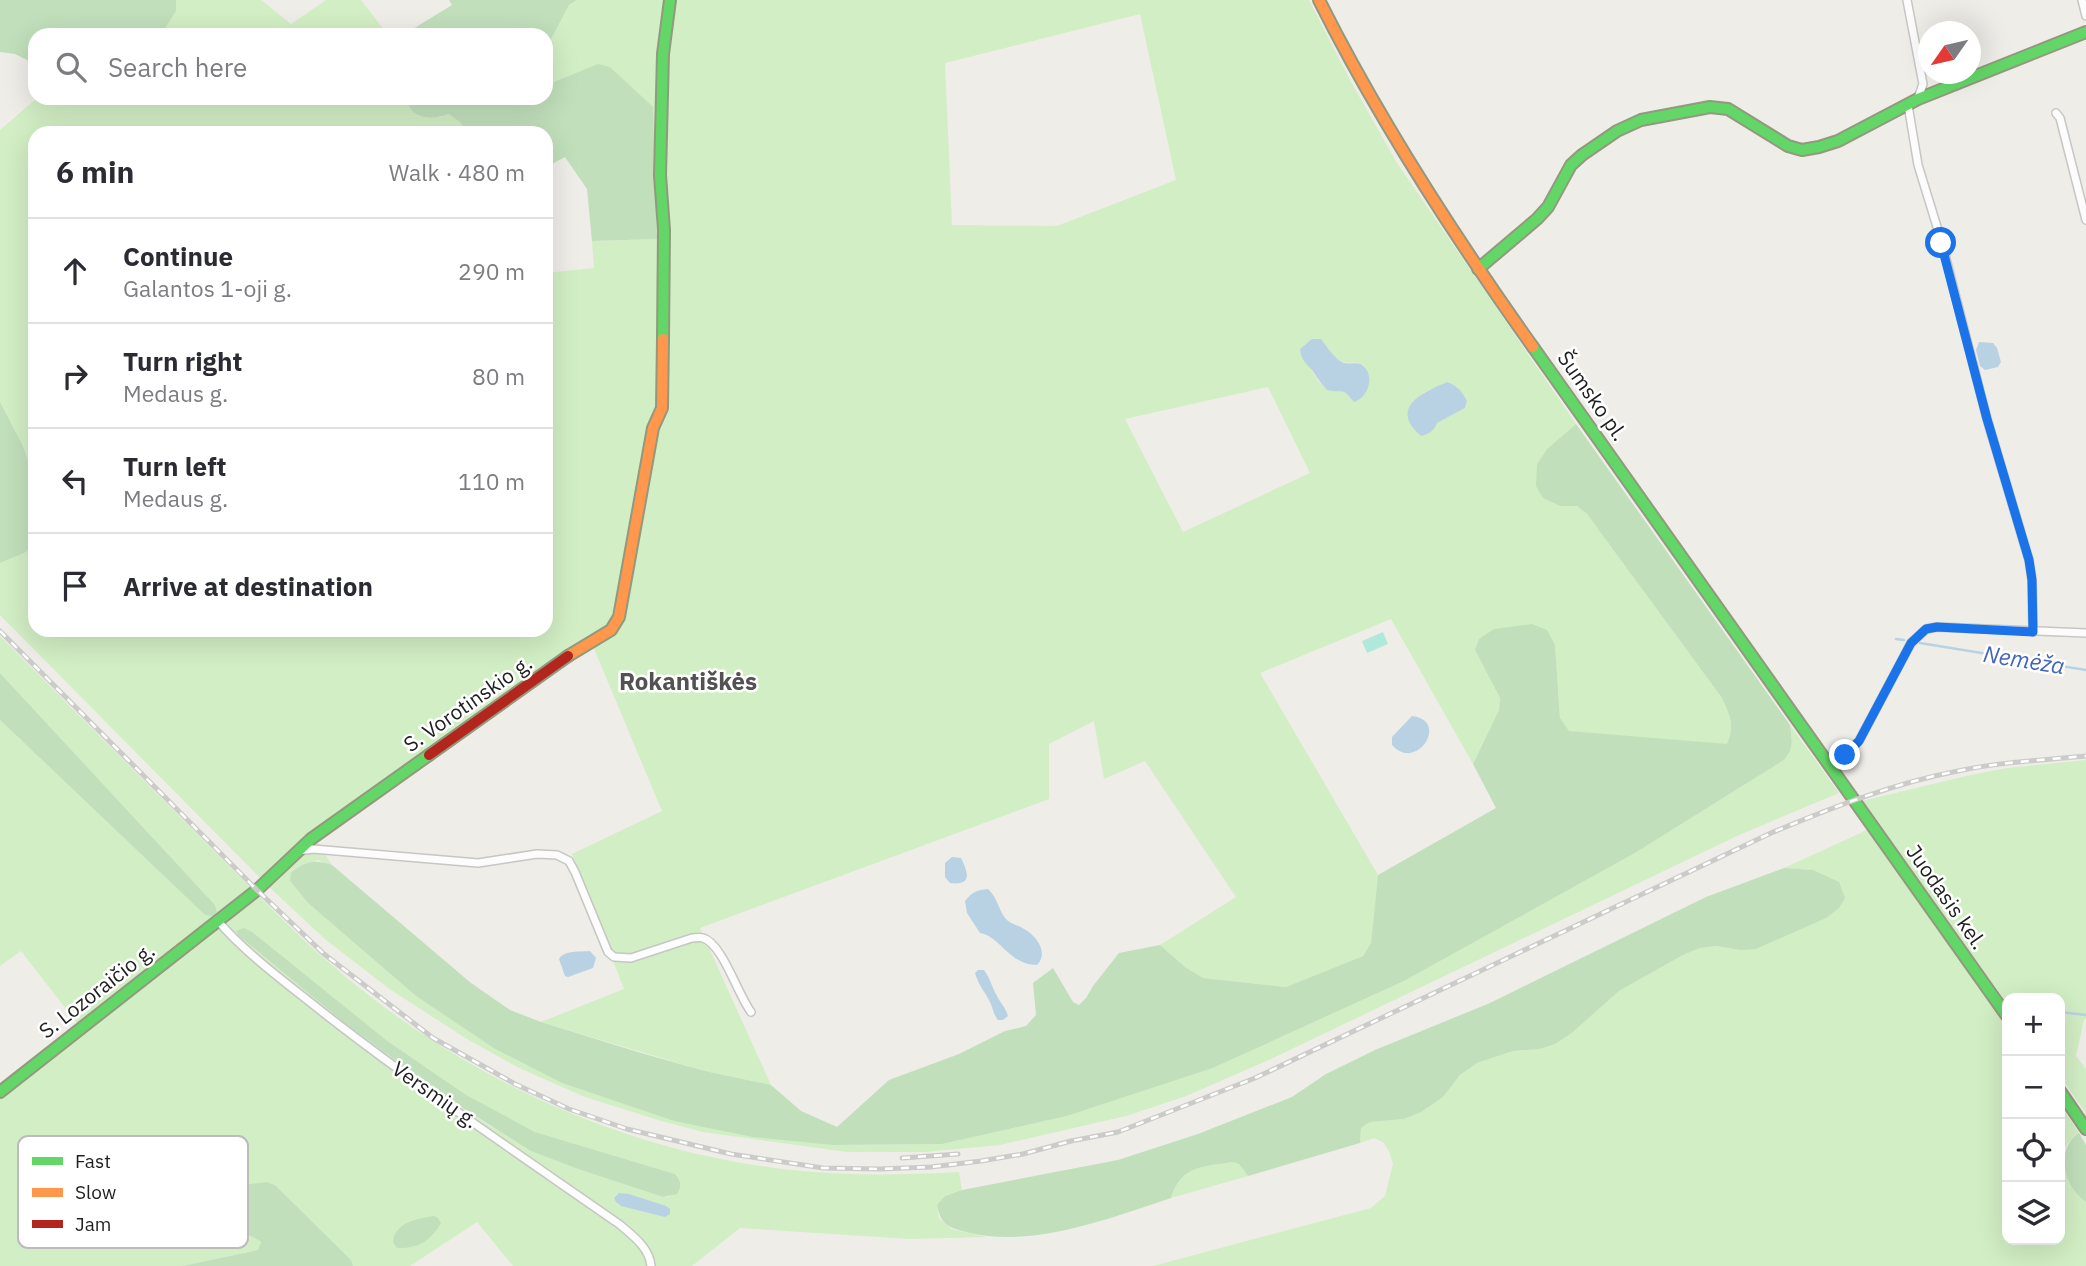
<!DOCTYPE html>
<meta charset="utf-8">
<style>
:root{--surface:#fff;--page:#f2f2f3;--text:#2b2b33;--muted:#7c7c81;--line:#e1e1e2}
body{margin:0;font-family:"IBM Plex Sans",sans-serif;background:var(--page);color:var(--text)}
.controls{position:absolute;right:21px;bottom:21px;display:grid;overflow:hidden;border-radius:14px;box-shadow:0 7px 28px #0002}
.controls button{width:63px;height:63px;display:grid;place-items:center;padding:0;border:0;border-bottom:2px solid var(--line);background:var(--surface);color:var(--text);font:35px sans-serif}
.compass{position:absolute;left:1918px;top:21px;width:63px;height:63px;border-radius:50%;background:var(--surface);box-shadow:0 7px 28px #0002;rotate:236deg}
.stop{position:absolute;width:21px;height:21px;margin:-16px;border:5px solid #1a73e8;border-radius:50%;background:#fff}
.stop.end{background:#1a73e8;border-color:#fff;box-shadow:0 2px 7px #0008}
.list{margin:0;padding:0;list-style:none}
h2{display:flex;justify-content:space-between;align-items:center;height:91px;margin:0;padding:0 28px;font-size:30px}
h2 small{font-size:23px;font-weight:400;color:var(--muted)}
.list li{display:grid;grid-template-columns:46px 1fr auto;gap:21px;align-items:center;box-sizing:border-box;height:105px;padding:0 28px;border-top:2px solid var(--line)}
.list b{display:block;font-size:26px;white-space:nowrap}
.list p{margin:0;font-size:23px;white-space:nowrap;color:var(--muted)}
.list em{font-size:23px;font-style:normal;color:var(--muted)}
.icon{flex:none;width:38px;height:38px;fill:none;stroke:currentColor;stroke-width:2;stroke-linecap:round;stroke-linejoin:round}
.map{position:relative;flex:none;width:2086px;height:1266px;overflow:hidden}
.search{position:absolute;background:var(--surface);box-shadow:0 7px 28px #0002;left:28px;top:28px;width:525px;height:77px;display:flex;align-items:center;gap:18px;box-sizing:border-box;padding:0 24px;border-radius:21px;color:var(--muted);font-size:26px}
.panel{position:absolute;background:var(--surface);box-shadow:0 7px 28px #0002;left:28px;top:126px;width:525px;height:511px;border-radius:21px}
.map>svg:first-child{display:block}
.grass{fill:#d2eec4;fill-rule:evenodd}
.forest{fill:#c1dfbb}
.pitch{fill:#b0e9dc}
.water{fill:#b9d2e3}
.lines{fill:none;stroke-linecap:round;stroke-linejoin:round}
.stream{stroke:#b9d2e3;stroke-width:2.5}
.street-casing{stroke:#c6c6c4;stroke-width:10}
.fast-casing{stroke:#92997e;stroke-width:14}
.slow-casing{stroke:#92997e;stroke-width:14}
.jam-casing{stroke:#92997e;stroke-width:14}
.street{stroke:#fcfcfc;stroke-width:7}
.fast{stroke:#63d668;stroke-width:10}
.slow{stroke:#ff974d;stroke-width:10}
.jam{stroke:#b3261e;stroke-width:10}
.rail-casing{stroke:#cbcbca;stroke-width:5}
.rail{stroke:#fff;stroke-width:2.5;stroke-dasharray:8;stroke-linecap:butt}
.route{stroke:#1a73e8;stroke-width:9}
.labels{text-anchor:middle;stroke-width:5;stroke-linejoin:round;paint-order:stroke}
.street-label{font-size:21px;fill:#1f1f1f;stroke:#fff}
.water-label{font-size:23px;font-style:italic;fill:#4466b7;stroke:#fff}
.quarter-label{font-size:24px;font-weight:bold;fill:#525252;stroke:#fff}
.key{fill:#fff;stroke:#bcbcbc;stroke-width:2}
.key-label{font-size:19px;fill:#1f1f1f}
</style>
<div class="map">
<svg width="2086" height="1266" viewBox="0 0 2086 1266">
<rect width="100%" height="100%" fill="#eeede8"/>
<path class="grass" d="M176,0H261L291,24L326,0H361L388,35H161L176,11Z
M577,0H1309L1350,80L1397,163L1576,424L1547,449L1537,464V486L1543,498L1560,506H1577L1587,514L1722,698C1730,716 1735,726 1727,745H1717L1569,732L1560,718L1555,645L1475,650L1500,698L1499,710L1473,764L1391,619L1260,673L1378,875L1371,944L1363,956L1286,987L1203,978L1185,967L1160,945L1236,897L1145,761L1104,779L1094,721L1049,744V799L700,928L771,1085L705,1071L541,1022L624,989L572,854L662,811L590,639L430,748L317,842L332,865L317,860L290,881L308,903L416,996L495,1049L562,1083L674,1121L833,1145L942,1144L1067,1116L1213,1068L1404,981L1635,853L1784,760L1792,737L1790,725L1839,793L1739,835L1271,1059L1186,1096L1126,1116L1000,1145L924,1152H847L703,1132L658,1120L585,1097L519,1068L467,1039L391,990L326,940L268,886L0,615V563L24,553L35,546V630H546V273L594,268L592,241L657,239L554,82L546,83V49L569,5ZM1140,14L1176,180L1057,226L952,225L945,63ZM1337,359C1347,366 1350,360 1360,364C1373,369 1370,388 1363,396L1349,395L1339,389L1331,391L1319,382L1311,369ZM1447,382C1457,386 1462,390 1467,401L1465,408L1437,423L1423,393ZM1268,387L1310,473L1183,532L1125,419Z
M37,98H406L407,104L440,117L449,114L461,123L466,133H35V479L23,446L0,402V130Z
M0,636C70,707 141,777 211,848C261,898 311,951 367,994C490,1090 636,1153 792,1170C848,1176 904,1175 959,1172L962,1190L945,1196L937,1205L939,1218L951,1229L986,1237L910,1239L740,1228L692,1266H513L477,1222L410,1266H353L351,1260L275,1185L267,1182L233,1232L257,1238L261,1242L258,1250L182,1266H0V1084L77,1023L21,951L0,966V720L205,915L217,912L215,905L0,673ZM236,931L386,1040L465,1095L535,1132L675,1174L669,1197H663L581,1170L490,1126L447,1098L347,1025L238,935Z
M2086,760V1019H2084L2076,1056L2086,1069V1113L2060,1076V998H2007V1003L1862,801L1966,776L2007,768Z
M1867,830L2007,1027V1240H2060V1105L2079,1133C2073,1138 2066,1143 2064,1151C2062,1168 2072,1193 2086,1202V1266H1153L1371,1208L1385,1196L1393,1164L1389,1151L1383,1142L1374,1138L1360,1143L1361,1128L1370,1122L1404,1119L1443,1097L1460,1075L1477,1063L1513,1051L1539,1049L1573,1032L1619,991L1683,955L1700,948L1716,946L1740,950L1813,870L1784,868Z
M1233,1162L1239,1164L1248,1176L1171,1198C1181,1165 1203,1167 1233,1162Z"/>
<path class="forest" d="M0,0H176V11L161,35H35V64L15,54L0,52Z
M449,0H577L569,5L546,49V35H403L452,5Z
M598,64L610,67L653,107L657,239L592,241L587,189L565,157L546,167V133H466L461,123L449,114C431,120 411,120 406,98H546V83L554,82Z
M0,402L23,446L35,479V546L24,553L0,563Z
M1576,424L1790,725C1792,739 1794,748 1784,760L1635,853L1404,981L1213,1068L1067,1116L942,1144L833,1145L753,1137L674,1121L562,1083L495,1049L416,996L308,903L290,881L291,873C305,861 315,859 332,865L471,983L510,1010L541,1022L641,1053L705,1071L771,1085L801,1111L837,1127L889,1080L959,1054L1005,1031L1026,1026L1036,1015L1033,983L1053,968L1073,1002L1079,1005L1086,998L1093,986L1119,953L1160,945L1185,967L1203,978L1286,987L1363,956L1371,943L1378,875L1496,808L1473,764L1499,710L1500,698L1475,650L1479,639L1494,629L1532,624L1547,630L1555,645L1560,718L1569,731L1727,744C1735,725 1730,716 1722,698L1587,514L1577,506H1560L1543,498L1536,486L1537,464L1547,449Z
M0,673L215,905L217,912L213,916L205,915L0,720Z
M1784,868L1813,870L1839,882L1845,898L1839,908L1826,918L1756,949L1740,950L1716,946L1700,948L1683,955L1619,991L1573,1032L1555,1044L1539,1049L1513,1051L1477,1063L1460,1075L1443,1097L1421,1112L1404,1119L1370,1122L1361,1128L1360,1143L1248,1176L1239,1164L1233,1162C1203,1167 1181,1165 1171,1198C1111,1218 1033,1248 970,1233C951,1228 941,1227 937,1205L945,1196L962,1190L1118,1160L1198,1134L1292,1097L1326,1074L1375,1050L1490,1003L1706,897Z
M244,928L252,932L386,1040L466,1095L535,1132L675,1174C681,1181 682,1186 677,1194L663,1197L581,1170L531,1151L447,1098L347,1025L238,935L236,931Z
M2079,1133L2086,1145V1202C2064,1187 2054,1150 2079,1133Z
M267,1182L275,1185L351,1260L353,1266H182L258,1250L261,1242C251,1233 238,1236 225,1225C222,1185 232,1186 267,1182Z
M434,1216L438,1218L441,1223C431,1241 417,1249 397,1248L393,1242C395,1222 417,1219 434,1216Z"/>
<path class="pitch" d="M1383,632L1388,644L1367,653L1362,641Z"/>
<path class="water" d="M1312,339H1321C1327,347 1333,356 1340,361C1347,366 1356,361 1362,365C1376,375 1368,398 1354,402C1341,386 1344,394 1327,390C1321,384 1317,377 1312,370C1305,362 1301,360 1300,349Z
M1979,342L1993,343L1997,348L2001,362L1998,367L1985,370L1980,366L1976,350Z
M1447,382C1458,386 1462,391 1467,401L1465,408L1437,423C1434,431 1429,434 1421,436C1389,408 1421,393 1447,382Z
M1412,716C1450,720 1417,773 1392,745V737Z
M952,857L961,858C968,872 973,886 950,883L945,877V863Z
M988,889C997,897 998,908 1005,918C1010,924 1018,925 1024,929C1037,936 1049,953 1037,965C1009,965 1000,936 980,933L967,913L965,901C972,892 977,890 988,889Z
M590,951L596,958L593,968L568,977L565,976L559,959C564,950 580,952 590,951Z
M978,970H984C990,978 992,987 997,996C1001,1004 1006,1008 1008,1016L1003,1020H998C994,1015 993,1010 991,1004C986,993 978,985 975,973Z
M619,1193L629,1194L666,1206L670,1209V1214L665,1217L621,1206L616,1202L614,1198Z"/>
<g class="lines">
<path class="stream" d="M1896,639L1904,640
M1920,643L2086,670
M2060,1012L2086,1015"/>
<defs>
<path id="street" d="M1907,0L1923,84L1918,98
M2082,0L2086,16
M1908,105L1918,165L1942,243L1987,419L2029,560L2032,580L2033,632
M2056,113L2060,118L2086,220
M1830,765L1845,755L1859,741L1911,643L1926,629L1937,627L2086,633
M298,851L313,849L478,863L537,854L557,855L569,861L575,872L608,952L614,957L631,958L692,938C694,938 701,937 703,938C722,943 738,995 751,1012
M217,920C247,955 289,985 325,1014C420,1088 520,1155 619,1224C633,1236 649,1247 651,1266"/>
<path id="fast" d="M1478,269L1537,219L1548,207L1571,165L1582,155L1617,131L1641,120L1710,107L1728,109L1788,146L1802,150L1819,147L1838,141L1918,99L2086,32
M663,339L664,230L660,175L663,54L670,0
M1533,347L2007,1016
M2060,1091L2086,1129
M0,1092L257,890L311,839L429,755"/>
<path id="slow" d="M1319,0C1380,122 1454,236 1533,347
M568,656L611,630L619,617L653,428L662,408L663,339"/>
<path id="jam" d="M429,755L568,656"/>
</defs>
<use href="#street" class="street-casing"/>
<use href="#fast" class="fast-casing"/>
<use href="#slow" class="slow-casing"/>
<use href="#jam" class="jam-casing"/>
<use href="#street" class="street"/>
<use href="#fast" class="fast"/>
<use href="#slow" class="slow"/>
<use href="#jam" class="jam"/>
<defs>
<path id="rail" d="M0,631L257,890L324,954L433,1038L515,1084L569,1109L627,1129L731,1154L823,1168L879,1169L931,1167L981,1161L1023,1154L1071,1141L1118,1132L1255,1078L1771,833C1831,808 1894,783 1958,771C2000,762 2043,760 2086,756
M902,1158L958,1154"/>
</defs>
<use href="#rail" class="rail-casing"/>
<use href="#rail" class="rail"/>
</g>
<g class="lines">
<path class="route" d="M1845,755L1859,741L1911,643L1926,629L1937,627L2033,632L2032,580L2029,560L1987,419L1941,243"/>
</g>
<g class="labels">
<g class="street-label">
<text transform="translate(1592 396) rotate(55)" y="7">Šumsko pl.</text>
<text transform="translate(468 704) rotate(-35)" y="7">S. Vorotinskio g.</text>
<text transform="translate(1946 897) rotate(55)" y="7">Juodasis kel.</text>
<text transform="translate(97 991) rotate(-38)" y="7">S. Lozoraičio g.</text>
<text transform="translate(435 1095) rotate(35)" y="7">Versmių g.</text>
</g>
<g class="water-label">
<text transform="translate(2024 660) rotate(9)" y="8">Nemėža</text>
</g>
<g class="quarter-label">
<text x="688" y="690">Rokantiškės</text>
</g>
</g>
<rect x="18" y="1136" width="230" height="112" rx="10" class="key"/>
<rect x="32" y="1157" width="31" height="8" fill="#63d668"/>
<rect x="32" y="1188" width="31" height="9" fill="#ff974d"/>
<rect x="32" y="1220" width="31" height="8" fill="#b3261e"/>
<g class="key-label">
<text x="75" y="1168">Fast</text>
<text x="75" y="1199">Slow</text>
<text x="75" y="1231">Jam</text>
</g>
</svg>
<div class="controls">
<button>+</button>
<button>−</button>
<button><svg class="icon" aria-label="locate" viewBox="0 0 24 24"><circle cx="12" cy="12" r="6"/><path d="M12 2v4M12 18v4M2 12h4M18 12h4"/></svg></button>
<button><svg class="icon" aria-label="layers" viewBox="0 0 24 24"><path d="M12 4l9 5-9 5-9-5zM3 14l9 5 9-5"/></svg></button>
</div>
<svg class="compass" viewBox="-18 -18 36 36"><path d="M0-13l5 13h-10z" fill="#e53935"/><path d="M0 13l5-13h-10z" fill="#7c7c81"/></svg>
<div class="stop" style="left:1941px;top:243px"></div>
<div class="stop end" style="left:1845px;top:755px"></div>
<div class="search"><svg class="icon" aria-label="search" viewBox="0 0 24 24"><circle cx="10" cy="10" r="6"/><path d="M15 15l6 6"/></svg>Search here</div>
<section class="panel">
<h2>6 min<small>Walk · 480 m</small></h2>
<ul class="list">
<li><svg class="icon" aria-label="ahead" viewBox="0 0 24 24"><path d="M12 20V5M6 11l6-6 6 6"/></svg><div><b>Continue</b><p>Galantos 1-oji g.</p></div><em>290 m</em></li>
<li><svg class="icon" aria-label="right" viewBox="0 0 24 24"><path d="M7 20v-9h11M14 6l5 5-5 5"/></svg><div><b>Turn right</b><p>Medaus g.</p></div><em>80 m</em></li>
<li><svg class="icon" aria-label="left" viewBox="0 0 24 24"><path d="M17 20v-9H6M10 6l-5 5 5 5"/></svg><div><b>Turn left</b><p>Medaus g.</p></div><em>110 m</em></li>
<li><svg class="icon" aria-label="arrive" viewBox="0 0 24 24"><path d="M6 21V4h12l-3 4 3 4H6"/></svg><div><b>Arrive at destination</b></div></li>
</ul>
</section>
</div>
